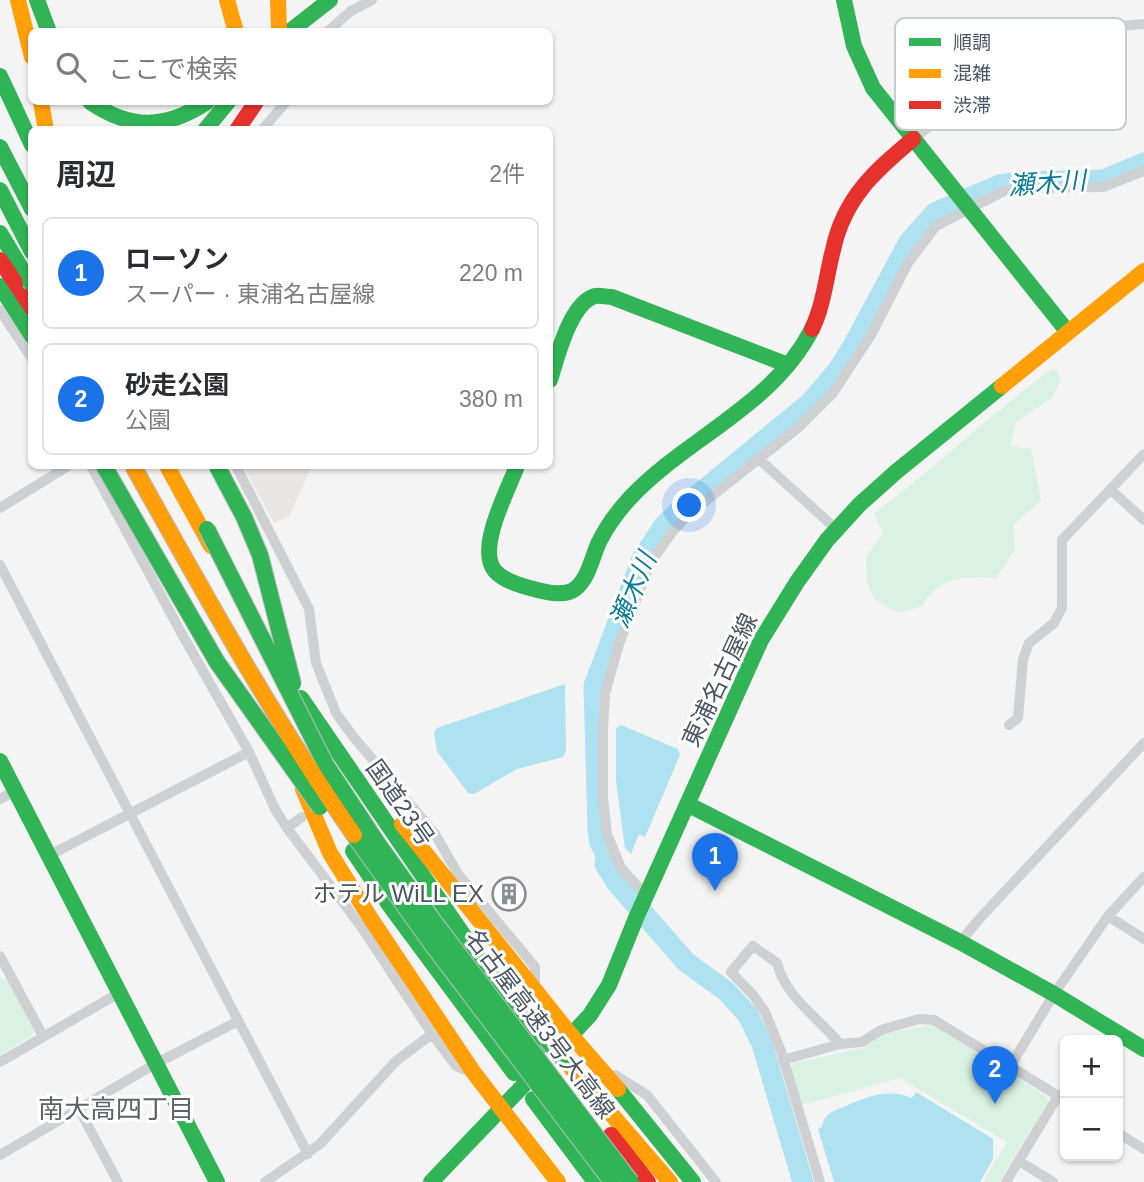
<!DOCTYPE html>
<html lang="ja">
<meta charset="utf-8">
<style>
:root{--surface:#fff;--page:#f7f7f7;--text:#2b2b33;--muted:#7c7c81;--line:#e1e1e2;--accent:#1a73e8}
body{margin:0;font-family:Helvetica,"Noto Sans JP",sans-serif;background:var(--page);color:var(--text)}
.controls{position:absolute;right:21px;bottom:21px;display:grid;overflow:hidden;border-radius:10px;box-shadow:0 2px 5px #0004}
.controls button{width:63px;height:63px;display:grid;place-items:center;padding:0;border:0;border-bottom:2px solid var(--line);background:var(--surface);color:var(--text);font:35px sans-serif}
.you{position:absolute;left:690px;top:506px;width:24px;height:24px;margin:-18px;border:5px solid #fff;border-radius:50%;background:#1a73e8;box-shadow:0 0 0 10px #1a73e833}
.badge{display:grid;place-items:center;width:46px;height:46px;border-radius:50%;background:var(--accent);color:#fff;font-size:23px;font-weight:700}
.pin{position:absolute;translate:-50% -58px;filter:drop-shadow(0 2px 4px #0008)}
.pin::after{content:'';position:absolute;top:37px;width:24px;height:21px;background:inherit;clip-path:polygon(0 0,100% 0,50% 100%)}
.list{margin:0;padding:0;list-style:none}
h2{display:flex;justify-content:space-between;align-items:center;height:91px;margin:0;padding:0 28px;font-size:30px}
h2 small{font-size:23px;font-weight:400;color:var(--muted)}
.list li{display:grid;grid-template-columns:46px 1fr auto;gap:21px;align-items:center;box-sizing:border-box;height:112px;margin:0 14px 14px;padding:0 14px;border:2px solid var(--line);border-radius:10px}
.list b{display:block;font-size:26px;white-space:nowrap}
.list p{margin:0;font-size:23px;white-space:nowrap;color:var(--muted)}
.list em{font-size:23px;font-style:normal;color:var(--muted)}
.icon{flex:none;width:38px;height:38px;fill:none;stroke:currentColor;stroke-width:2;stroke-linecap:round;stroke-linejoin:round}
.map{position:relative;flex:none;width:1144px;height:1182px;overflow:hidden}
.search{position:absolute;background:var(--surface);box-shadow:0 2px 5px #0004;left:28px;top:28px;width:525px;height:77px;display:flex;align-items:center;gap:18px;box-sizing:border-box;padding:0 24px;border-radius:10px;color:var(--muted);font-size:26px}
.panel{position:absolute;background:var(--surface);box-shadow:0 2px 5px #0004;left:28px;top:126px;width:525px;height:343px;border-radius:10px}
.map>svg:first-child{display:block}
.commercial{fill:#e8e7e3}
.green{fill:#d9f2e3}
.water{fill:#aee2f0}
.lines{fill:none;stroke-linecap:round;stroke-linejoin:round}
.river{stroke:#aee2f0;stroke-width:21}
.street{stroke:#ced0d2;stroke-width:10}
.fast{stroke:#30b455;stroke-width:16}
.slow{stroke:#ff9f0a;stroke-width:16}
.jam{stroke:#e5322d;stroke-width:16}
.fast-bridge-casing{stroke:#b9bec3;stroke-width:18;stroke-linecap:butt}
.slow-bridge-casing{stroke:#b9bec3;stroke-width:18;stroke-linecap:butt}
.fast-bridge{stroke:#30b455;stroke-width:16}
.slow-bridge{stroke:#ff9f0a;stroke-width:16}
.labels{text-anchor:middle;stroke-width:6;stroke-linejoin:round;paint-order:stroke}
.street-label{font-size:24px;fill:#4a5661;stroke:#fff}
.poi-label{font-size:24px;fill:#4a5661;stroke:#fff;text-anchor:end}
.water-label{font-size:26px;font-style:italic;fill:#0c7c9b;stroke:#fff}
.neighbourhood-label{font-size:26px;fill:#5f6368;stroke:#fff}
.key{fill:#fff;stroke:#c9ccd0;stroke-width:2}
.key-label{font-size:19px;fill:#4a5661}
</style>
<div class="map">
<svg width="1144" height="1182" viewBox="0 0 1144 1182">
<rect width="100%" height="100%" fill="#f4f4f4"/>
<path class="commercial" d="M243,466H312L289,516L274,523Z"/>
<path class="green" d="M1054,368L1061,378L1053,397L1016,422L1010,446L1031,449L1041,501L1013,525L1015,550L996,578C962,577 942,574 922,606L899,613L876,601L867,584L866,557L883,533L874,513C937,468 991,412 1054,368Z
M0,978L8,980L34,1030L32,1036L0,1055Z
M933,1025L1046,1096L1048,1102L999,1182H983L1007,1142L900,1078L802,1105L791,1068L793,1063L864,1048L883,1034Z"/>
<path class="water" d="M565,684L566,751L563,757L517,769L474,794L468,793L437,751L434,733L437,728Z
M621,725L678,749L680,755L645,837L639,834L631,854L625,848L616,781V728Z
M916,1092L993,1139V1159L980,1182H834L818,1129L822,1127C824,1113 834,1111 846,1106C868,1097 888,1088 912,1098Z"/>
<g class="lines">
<path class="river" d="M803,1182L762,1044L748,1015L726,991L686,962L616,882L605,864L606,854L600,843L598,830L594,686L642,559L663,527L683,507L811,402L838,370L853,346L909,242L935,213L1000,185L1020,182L1104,180L1144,163"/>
<path class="street" d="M327,32L351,11L372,0
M262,130L286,102
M913,139L1052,32L1144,24
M0,310L32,359
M759,459L836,529
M91,466L183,636L249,752L275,809L287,828L360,925L432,1034L456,1066L469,1071
M236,466L309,609L316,663L336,713L352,735L435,834L458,874L535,967V988
M1111,490L1144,520
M0,508L68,466
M0,565L308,1154
M1009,725L1018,718L1023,659L1029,643L1054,623L1062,608V540L1144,454
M0,799L15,791
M287,828L302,817
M48,856L249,752
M646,895L621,868L607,834L603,798V729L605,694L619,644L650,564L673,531L688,515L799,427L833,393L871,335L908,263L936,226L1002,192L1018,188L1103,187L1144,171
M1108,916L1144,939
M960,942L981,917L1144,743
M0,956L43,1036
M783,1060L840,1044L862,1042L881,1030L919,1019L934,1020L1065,1100
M0,1062L119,993
M1011,1065L1054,994L1108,916L1144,877
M615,1075L647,1095L716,1182
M79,1109L118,1182
M1118,1133L1144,1149
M0,1155L155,1064L238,1021
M1019,1161L1053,1182
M265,1182L320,1144L396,1061L432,1034
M820,1182L781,1051L765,1012L753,995L731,972L753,946L777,963C786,998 818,1017 840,1044
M1006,1182L1058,1096"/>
<path class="fast" d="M37,0L49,32
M844,0L854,46L873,88L1067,331
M289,32L330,0
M0,76L32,145
M90,102C131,130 166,129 207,102
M205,130L228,102
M0,147L32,209
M0,190L32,252
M0,233L23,271
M0,286L32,336
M550,380C557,358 570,303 595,296C600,295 607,297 612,297L788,365
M517,466C508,490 476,549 495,571C504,581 521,586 534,589C546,592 564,597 575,589C589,578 592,557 599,542C607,526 618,511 630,498C686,438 773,406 812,329
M301,698L486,968L542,1045
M0,761L217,1182
M687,804L960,942L1054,994L1144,1049
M353,851L390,906L514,1073
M562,1045L590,1015L609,985L636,918L761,640L797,582L827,540L859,505L897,471L1002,386
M618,1089L693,1182
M533,1099L595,1182
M431,1182L540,1068"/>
<path class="slow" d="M18,0L32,57
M227,0L236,32
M278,0L279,32
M41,102L46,130
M1002,386L1144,271
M167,466L211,546
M303,789L330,853L371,919L474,1073L558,1182
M402,824L571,1035L618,1089
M567,1063L670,1182"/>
<path class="jam" d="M237,130L256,102
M0,260L32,308
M812,329C824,304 826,277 833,250C844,198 874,172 913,139
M611,1135L648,1182"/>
<defs>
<path id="fast-bridge" d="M30,281L32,284
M104,466L217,662L320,807
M217,466L244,517L260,555L293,684
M207,529L326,765L378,844L429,915L631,1182
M354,835L434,947L612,1182
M546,1039L567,1063"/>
<path id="slow-bridge" d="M133,466C203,591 272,717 354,835"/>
</defs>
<use href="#fast-bridge" class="fast-bridge-casing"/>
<use href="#slow-bridge" class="slow-bridge-casing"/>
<use href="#fast-bridge" class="fast-bridge"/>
<use href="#slow-bridge" class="slow-bridge"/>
</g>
<defs>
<symbol id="building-ring" viewBox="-11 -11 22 22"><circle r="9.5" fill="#fff" stroke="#868d94" stroke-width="1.5"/><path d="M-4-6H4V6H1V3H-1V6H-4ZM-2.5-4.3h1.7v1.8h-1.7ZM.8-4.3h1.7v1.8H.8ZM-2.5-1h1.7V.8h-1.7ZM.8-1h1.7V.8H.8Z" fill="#868d94"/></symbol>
</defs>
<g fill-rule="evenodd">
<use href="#building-ring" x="490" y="875" width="38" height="38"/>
</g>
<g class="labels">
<g class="street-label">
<text transform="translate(720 680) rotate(-65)" y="8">東浦名古屋線</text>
<text transform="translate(400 803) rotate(55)" y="8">国道23号</text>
<text transform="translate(540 1024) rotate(53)" y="8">名古屋高速3号大高線</text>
</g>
<g class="poi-label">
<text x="484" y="902">ホテル WiLL EX</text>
</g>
<g class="water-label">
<text transform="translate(1047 183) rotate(-4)" y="9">瀬木川</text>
<text transform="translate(633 590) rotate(-67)" y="9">瀬木川</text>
</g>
<g class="neighbourhood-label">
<text x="116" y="1118">南大高四丁目</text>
</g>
</g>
<rect x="895" y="18" width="231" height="112" rx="10" class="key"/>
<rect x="909" y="38" width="32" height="8" fill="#30b455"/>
<rect x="909" y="69" width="32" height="9" fill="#ff9f0a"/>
<rect x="909" y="101" width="32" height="8" fill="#e5322d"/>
<g class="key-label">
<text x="953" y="49">順調</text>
<text x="953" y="80">混雑</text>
<text x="953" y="112">渋滞</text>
</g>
</svg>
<div class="controls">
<button>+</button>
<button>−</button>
</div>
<div class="you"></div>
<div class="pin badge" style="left:715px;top:891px">1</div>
<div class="pin badge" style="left:995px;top:1104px">2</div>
<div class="search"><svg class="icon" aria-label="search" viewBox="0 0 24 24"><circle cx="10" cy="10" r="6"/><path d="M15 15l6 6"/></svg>ここで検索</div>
<section class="panel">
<h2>周辺<small>2件</small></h2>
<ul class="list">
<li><span class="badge">1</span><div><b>ローソン</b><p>スーパー · 東浦名古屋線</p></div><em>220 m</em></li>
<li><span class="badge">2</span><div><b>砂走公園</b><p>公園</p></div><em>380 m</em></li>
</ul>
</section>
</div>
